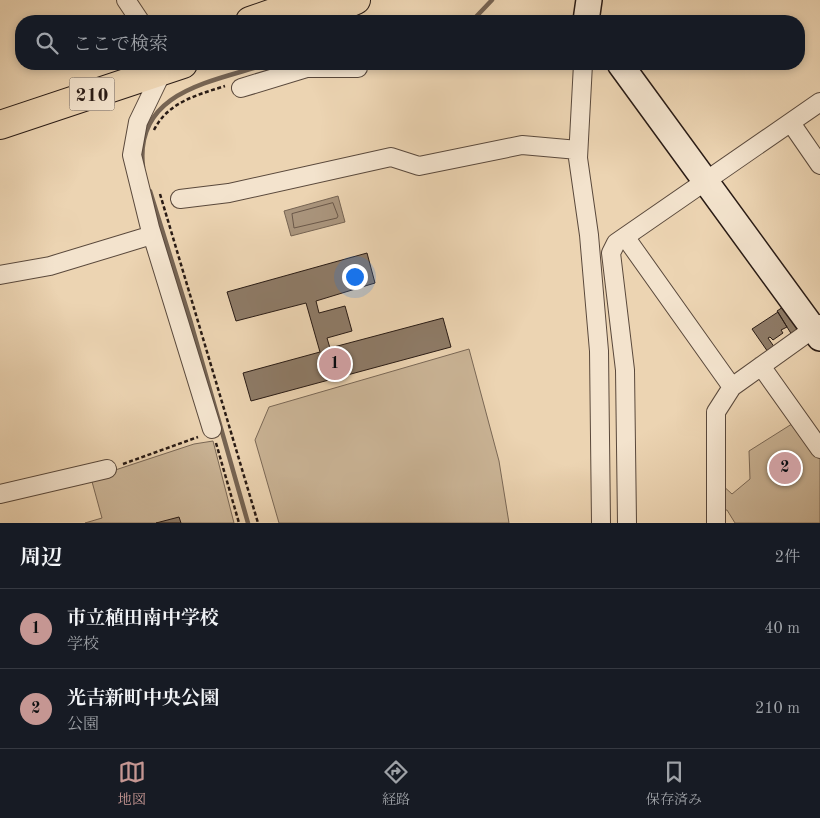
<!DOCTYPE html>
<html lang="ja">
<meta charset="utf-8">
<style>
:root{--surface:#171b24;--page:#20242c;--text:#f1f3f6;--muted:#9ea1a6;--line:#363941;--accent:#c59692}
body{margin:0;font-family:"Old Standard TT","Noto Serif JP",serif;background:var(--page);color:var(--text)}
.you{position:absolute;left:354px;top:276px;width:18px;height:18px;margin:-12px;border:4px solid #fff;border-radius:50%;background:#1a73e8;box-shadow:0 0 0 8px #1a73e833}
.badge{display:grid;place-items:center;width:32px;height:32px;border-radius:50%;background:var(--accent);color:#111;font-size:16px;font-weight:700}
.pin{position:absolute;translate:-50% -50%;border:2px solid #fff;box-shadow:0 1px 5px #0006}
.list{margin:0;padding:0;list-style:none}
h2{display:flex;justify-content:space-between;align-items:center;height:65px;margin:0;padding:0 20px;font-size:21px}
h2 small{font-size:16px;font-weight:400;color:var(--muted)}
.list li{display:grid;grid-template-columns:32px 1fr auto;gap:15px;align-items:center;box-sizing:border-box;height:80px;padding:0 20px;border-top:1px solid var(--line)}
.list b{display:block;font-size:19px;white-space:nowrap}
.list p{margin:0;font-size:16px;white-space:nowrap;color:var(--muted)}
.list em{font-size:16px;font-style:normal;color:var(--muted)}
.icon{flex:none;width:28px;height:28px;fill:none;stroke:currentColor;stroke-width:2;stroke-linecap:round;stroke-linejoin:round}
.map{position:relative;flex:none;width:820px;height:523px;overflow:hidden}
.search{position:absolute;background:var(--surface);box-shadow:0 2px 8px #0003;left:15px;right:15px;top:15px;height:55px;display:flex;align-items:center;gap:12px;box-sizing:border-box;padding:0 18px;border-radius:20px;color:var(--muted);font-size:19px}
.sheet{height:225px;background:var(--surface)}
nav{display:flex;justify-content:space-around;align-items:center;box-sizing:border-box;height:70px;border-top:1px solid var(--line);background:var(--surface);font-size:14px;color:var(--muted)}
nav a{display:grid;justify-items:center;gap:2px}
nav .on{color:var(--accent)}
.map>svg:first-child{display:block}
.green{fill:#cbb597;stroke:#7a6856}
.water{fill:#aa957d;stroke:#766453}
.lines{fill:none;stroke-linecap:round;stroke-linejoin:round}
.shore{stroke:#6a5849;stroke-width:1}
.stream{stroke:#766453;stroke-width:4.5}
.building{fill:#8e7b67;stroke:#291b15}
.street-casing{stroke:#5a493c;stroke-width:20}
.secondary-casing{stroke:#291b15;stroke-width:28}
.highway-casing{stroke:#291b15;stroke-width:30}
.path{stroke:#291b15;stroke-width:2.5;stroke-dasharray:4 2.5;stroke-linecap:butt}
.street{stroke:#f3e3cd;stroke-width:18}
.secondary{stroke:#f3e3cd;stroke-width:25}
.highway{stroke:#ecd4b2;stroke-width:28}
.labels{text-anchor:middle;stroke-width:4.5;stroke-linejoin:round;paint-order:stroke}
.shield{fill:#f3e3cd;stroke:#66574c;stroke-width:1}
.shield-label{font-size:19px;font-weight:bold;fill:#291b15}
</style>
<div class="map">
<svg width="820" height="523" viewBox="0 0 820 523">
<rect width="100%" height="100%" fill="#ecd4b2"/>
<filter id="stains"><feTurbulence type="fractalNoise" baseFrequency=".004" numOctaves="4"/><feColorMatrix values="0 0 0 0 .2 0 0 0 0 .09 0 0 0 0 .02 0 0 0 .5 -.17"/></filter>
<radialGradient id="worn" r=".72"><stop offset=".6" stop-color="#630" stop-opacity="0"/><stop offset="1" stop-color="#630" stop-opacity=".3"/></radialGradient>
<path class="green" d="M469,349L499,461L509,523H279L255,440L269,407Z
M795,422L820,458V523H735L727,510H721V484L732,494L750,479L749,451Z
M213,441L234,523H85L102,518L91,478L194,444Z"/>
<path class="water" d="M338,196L345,222L291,236L284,211Z"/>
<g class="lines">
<path class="shore" d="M333,203L338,216L337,218L294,228L292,214Z"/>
<path class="stream" d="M472,21L492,0
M143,167C134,91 212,82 267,64
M150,191L191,323L248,523"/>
</g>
<path class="building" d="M367,253L375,283L316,301L319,313L345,306L352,331L327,338L330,348L443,318L451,347L251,401L243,373L320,352L306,303L236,321L227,292Z
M783,307L797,328V331L792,335L777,311Z
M778,312L787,327L781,330L783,333L773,340L770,337L768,338L775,348L768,352L752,329Z
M179,517L181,523H156Z"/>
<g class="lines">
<defs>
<path id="street" d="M126,0L140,21
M583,64L578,158L589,235L599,351L601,523
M163,70L138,122L132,155L150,228L212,429
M241,88L307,68H358
M791,123L820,165
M180,199L229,193L391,157L419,166L522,145L578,150
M626,238L732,387
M0,275L50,266L152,235
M761,366L820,449
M0,494L107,469
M627,523L625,370L611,253L616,243L820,102
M716,523V412L732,387L820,324"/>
<path id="secondary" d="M586,21L589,0
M620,64L820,338"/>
<path id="highway" d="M250,21L310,0
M308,21L356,0
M0,125L183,64"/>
</defs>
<use href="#street" class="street-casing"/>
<use href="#secondary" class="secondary-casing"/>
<use href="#highway" class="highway-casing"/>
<path class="path" d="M154,130C168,102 197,95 225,86
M160,194L258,523
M216,443L239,523
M123,464L198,437"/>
<use href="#street" class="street"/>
<use href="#secondary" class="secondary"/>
<use href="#highway" class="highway"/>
</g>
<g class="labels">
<rect class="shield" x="69.5" y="77.5" width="45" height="33" rx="4"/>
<g class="shield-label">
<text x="92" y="101">210</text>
</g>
</g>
<rect width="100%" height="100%" filter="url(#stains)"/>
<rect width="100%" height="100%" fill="url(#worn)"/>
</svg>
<div class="you"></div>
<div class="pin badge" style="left:335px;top:364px">1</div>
<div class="pin badge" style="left:785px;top:468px">2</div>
<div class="search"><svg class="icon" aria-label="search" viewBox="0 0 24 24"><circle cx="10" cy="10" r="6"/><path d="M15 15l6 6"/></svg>ここで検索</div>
</div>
<section class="sheet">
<h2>周辺<small>2件</small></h2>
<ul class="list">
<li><span class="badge">1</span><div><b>市立稙田南中学校</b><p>学校</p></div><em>40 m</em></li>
<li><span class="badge">2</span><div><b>光吉新町中央公園</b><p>公園</p></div><em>210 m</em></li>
</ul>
</section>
<nav>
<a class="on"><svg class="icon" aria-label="map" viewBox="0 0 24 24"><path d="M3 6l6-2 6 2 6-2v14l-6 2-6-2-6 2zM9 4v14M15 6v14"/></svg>地図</a>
<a><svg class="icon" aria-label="directions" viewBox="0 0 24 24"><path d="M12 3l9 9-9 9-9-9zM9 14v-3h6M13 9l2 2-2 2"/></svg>経路</a>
<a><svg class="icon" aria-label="saved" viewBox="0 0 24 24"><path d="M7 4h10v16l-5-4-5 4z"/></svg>保存済み</a>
</nav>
